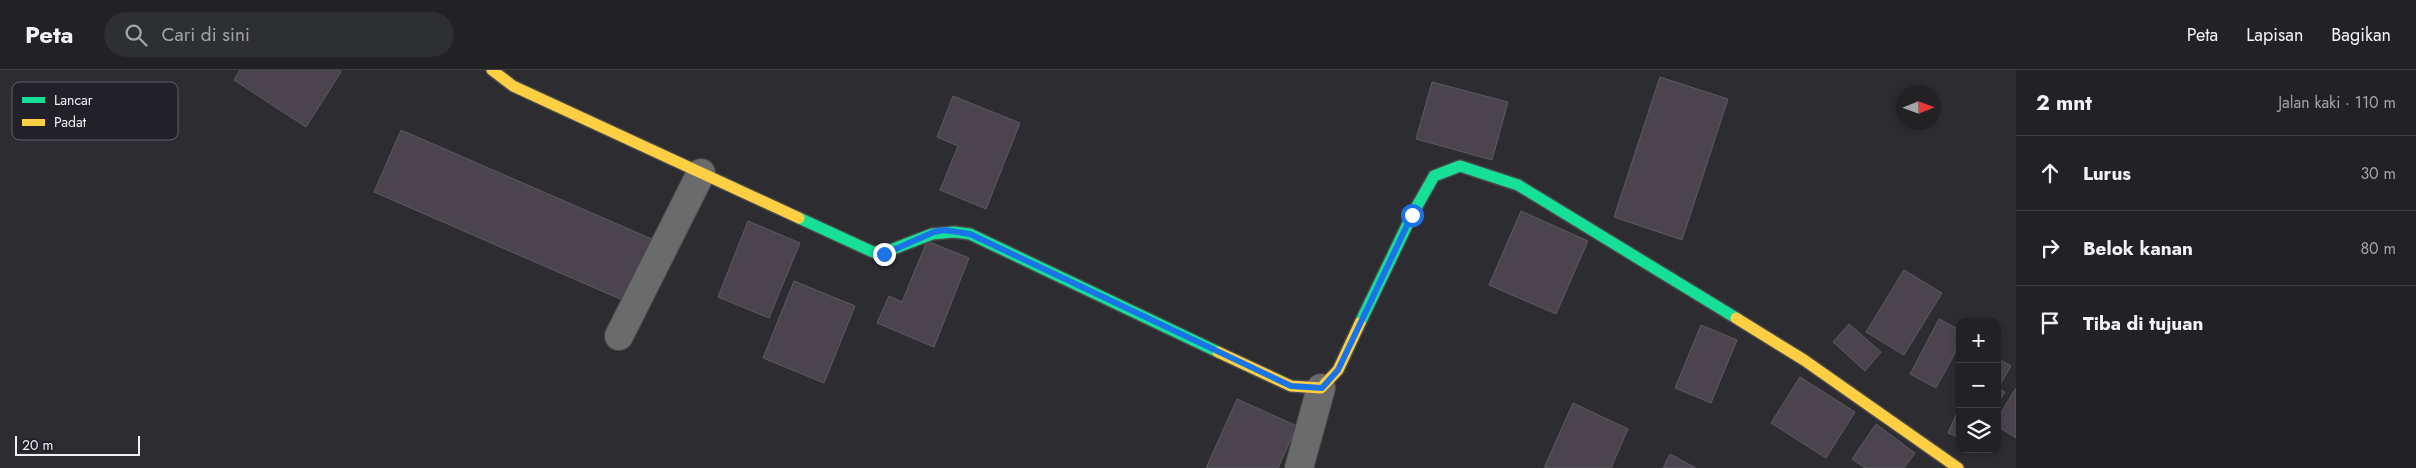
<!DOCTYPE html>
<html lang="id">
<meta charset="utf-8">
<style>
:root{--surface:#222225;--page:#2e2f32;--text:#f1f3f6;--muted:#a2a4a7;--line:#3f3f42}
body{margin:0;font-family:Jost,sans-serif;background:var(--page);color:var(--text)}
.controls{position:absolute;right:15px;bottom:15px;display:grid;overflow:hidden;border-radius:10px;box-shadow:0 2px 8px #0003}
.controls button{width:45px;height:45px;display:grid;place-items:center;padding:0;border:0;border-bottom:1px solid var(--line);background:var(--surface);color:var(--text);font:25px sans-serif}
.compass{position:absolute;left:1896px;top:15px;width:45px;height:45px;border-radius:50%;background:var(--surface);box-shadow:0 2px 8px #0003;rotate:89deg}
.scale{position:absolute;left:15px;bottom:12px;width:125px;box-sizing:border-box;padding-left:5px;border:2px solid #f1f0f6;border-top:0;font-size:14px;line-height:18px;white-space:nowrap;color:#f1f0f6;-webkit-text-stroke:4px #222129;paint-order:stroke}
.stop{position:absolute;width:15px;height:15px;margin:-11px;border:4px solid #1a73e8;border-radius:50%;background:#fff}
.stop.end{background:#1a73e8;border-color:#fff;box-shadow:0 1px 5px #0008}
.list{margin:0;padding:0;list-style:none}
h2{display:flex;justify-content:space-between;align-items:center;height:65px;margin:0;padding:0 20px;font-size:21px}
h2 small{font-size:16px;font-weight:400;color:var(--muted)}
.list li{display:grid;grid-template-columns:32px 1fr auto;gap:15px;align-items:center;box-sizing:border-box;height:75px;padding:0 20px;border-top:1px solid var(--line)}
.list b{display:block;font-size:19px;white-space:nowrap}
.list em{font-size:16px;font-style:normal;color:var(--muted)}
.icon{flex:none;width:28px;height:28px;fill:none;stroke:currentColor;stroke-width:2;stroke-linecap:round;stroke-linejoin:round}
.map{position:relative;flex:none;width:2016px;height:398px;overflow:hidden}
header{display:flex;align-items:center;gap:30px;box-sizing:border-box;height:70px;padding:0 25px;background:var(--surface);border-bottom:1px solid var(--line)}
header strong{font-size:24px}
nav{display:flex;gap:28px;margin-inline-start:auto;font-size:18px}
.search{width:350px;height:45px;background:var(--page);display:flex;align-items:center;gap:12px;box-sizing:border-box;padding:0 18px;border-radius:28px;color:var(--muted);font-size:19px}
main{display:flex}
aside{flex:1;background:var(--surface)}
.map>svg:first-child{display:block}
.building{fill:#4b444e;stroke:#5c5b5e}
.lines{fill:none;stroke-linecap:round;stroke-linejoin:round}
.street-casing{stroke:#49494c;stroke-width:30}
.fast-casing{stroke:#49494c;stroke-width:14}
.slow-casing{stroke:#49494c;stroke-width:14}
.street{stroke:#6c6b6c;stroke-width:28}
.fast{stroke:#16e098;stroke-width:11}
.slow{stroke:#ffcf43;stroke-width:11}
.route{stroke:#1a73e8;stroke-width:6}
.key{fill:#222129;stroke:#605f66;stroke-width:1}
.key-label{font-size:14px;fill:#f1f0f6}
</style>
<header>
<strong>Peta</strong>
<div class="search"><svg class="icon" aria-label="search" viewBox="0 0 24 24"><circle cx="10" cy="10" r="6"/><path d="M15 15l6 6"/></svg>Cari di sini</div>
<nav><a>Peta</a><a>Lapisan</a><a>Bagikan</a></nav>
</header>
<main>
<div class="map">
<svg width="2016" height="398" viewBox="0 0 2016 398">
<rect width="100%" height="100%" fill="#2d2d31"/>
<path class="building" d="M240,0H339L341,2L306,57L234,10Z
M1660,7L1728,29L1682,170L1614,147Z
M1432,12L1508,32L1492,90L1416,69Z
M953,26L1020,53L986,139L940,120L958,76L937,67Z
M401,60L654,170L627,232L374,122Z
M1521,141L1588,171L1556,244L1489,215Z
M748,151L800,173L769,248L718,227Z
M927,171L969,188L934,277L877,253L889,226L902,232Z
M1904,200L1942,223L1904,285L1866,262Z
M794,211L855,236L824,313L763,288Z
M1939,249L1960,260V274L1936,318L1910,304Z
M1849,254L1881,282L1865,301L1833,272Z
M1701,255L1737,270L1711,333L1675,318Z
M1997,288L2011,296L2001,313L1997,311Z
M1800,307L1855,342L1826,388L1771,353Z
M1997,317L2005,322L1997,335Z
M2016,318V368L1997,356V349Z
M1237,329L1297,356L1278,398H1206Z
M1573,333L1628,359L1611,398H1544Z
M1960,336V368L1948,363Z
M1876,354L1915,383L1904,398H1865L1852,389Z
M1670,384L1696,398H1663Z"/>
<g class="lines">
<defs>
<path id="street" d="M619,266L701,103
M1299,398L1321,318"/>
<path id="fast" d="M799,148L873,182L888,181L932,164L954,162L970,164L1218,282
M1360,253L1412,145L1434,106L1460,96L1518,115L1736,248"/>
<path id="slow" d="M492,0L513,16L799,148
M1736,248L1804,290L1958,398
M1218,282L1291,316L1321,318L1338,300L1360,253"/>
</defs>
<use href="#street" class="street-casing"/>
<use href="#fast" class="fast-casing"/>
<use href="#slow" class="slow-casing"/>
<use href="#street" class="street"/>
<use href="#fast" class="fast"/>
<use href="#slow" class="slow"/>
</g>
<g class="lines">
<path class="route" d="M884,184L934,162L944,160L970,164L1291,316L1322,318L1338,300L1412,145"/>
</g>
<rect x="12" y="12" width="166" height="58" rx="8" class="key"/>
<rect x="22" y="27" width="23" height="6" fill="#16e098"/>
<rect x="22" y="49" width="23" height="7" fill="#ffcf43"/>
<g class="key-label">
<text x="54" y="35">Lancar</text>
<text x="54" y="57">Padat</text>
</g>
</svg>
<div class="controls">
<button>+</button>
<button>−</button>
<button><svg class="icon" aria-label="layers" viewBox="0 0 24 24"><path d="M12 4l9 5-9 5-9-5zM3 14l9 5 9-5"/></svg></button>
</div>
<svg class="compass" viewBox="-18 -18 36 36"><path d="M0-13l5 13h-10z" fill="#e53935"/><path d="M0 13l5-13h-10z" fill="#a2a4a7"/></svg>
<div class="scale">20 m</div>
<div class="stop" style="left:1412px;top:145px"></div>
<div class="stop end" style="left:884px;top:184px"></div>
</div>
<aside>
<h2>2 mnt<small>Jalan kaki · 110 m</small></h2>
<ul class="list">
<li><svg class="icon" aria-label="ahead" viewBox="0 0 24 24"><path d="M12 20V5M6 11l6-6 6 6"/></svg><div><b>Lurus</b></div><em>30 m</em></li>
<li><svg class="icon" aria-label="right" viewBox="0 0 24 24"><path d="M7 20v-9h11M14 6l5 5-5 5"/></svg><div><b>Belok kanan</b></div><em>80 m</em></li>
<li><svg class="icon" aria-label="arrive" viewBox="0 0 24 24"><path d="M6 21V4h12l-3 4 3 4H6"/></svg><div><b>Tiba di tujuan</b></div></li>
</ul>
</aside>
</main>
